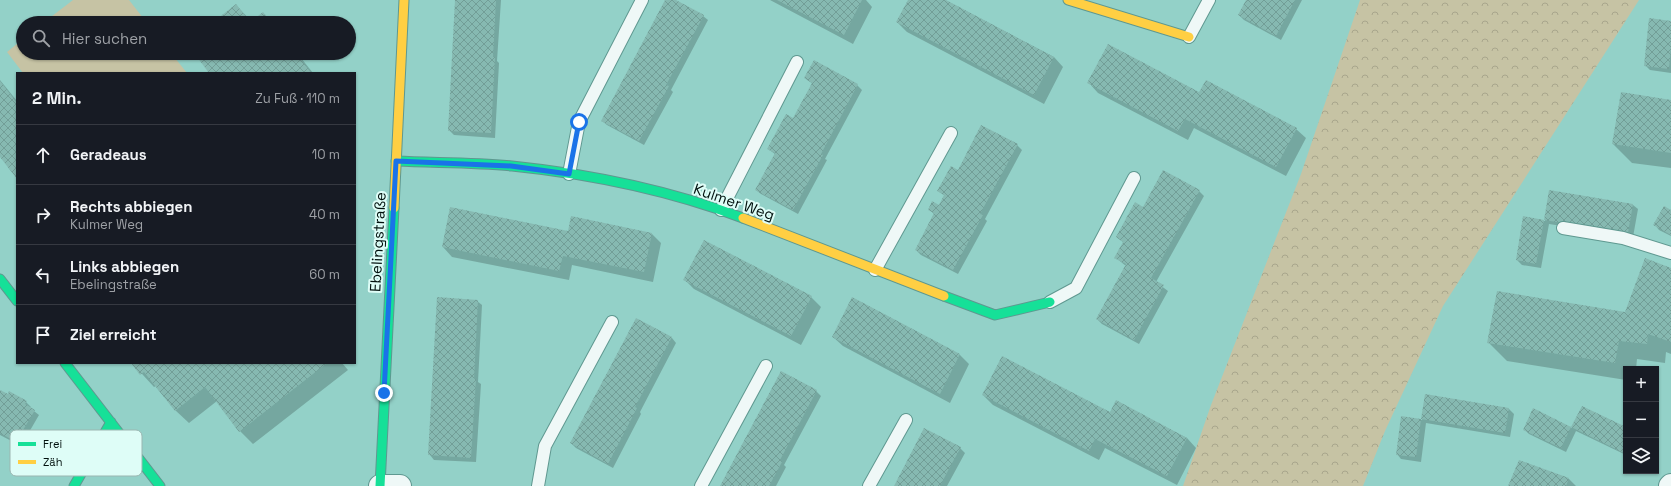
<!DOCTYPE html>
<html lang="de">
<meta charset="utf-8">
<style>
:root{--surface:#171b24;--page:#20242c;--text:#f1f3f6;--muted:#9ea1a6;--line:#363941}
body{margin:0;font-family:"Space Grotesk",sans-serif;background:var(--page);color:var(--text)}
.controls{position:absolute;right:12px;bottom:12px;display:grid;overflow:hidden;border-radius:0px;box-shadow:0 1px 3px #0004}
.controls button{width:36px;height:36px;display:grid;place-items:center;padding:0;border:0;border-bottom:1px solid var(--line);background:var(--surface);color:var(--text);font:20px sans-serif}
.stop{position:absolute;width:12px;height:12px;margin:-9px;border:3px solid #1a73e8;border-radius:50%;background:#fff}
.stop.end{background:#1a73e8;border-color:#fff;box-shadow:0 1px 4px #0008}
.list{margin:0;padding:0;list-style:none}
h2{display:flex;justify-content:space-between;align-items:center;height:52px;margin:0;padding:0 16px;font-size:17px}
h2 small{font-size:13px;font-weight:400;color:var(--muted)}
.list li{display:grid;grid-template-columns:26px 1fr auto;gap:12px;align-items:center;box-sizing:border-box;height:60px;padding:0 16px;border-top:1px solid var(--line)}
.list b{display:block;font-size:15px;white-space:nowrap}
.list p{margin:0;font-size:13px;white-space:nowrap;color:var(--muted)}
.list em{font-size:13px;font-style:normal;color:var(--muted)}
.icon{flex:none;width:22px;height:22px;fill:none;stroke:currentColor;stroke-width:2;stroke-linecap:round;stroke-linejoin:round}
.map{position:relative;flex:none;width:1671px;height:486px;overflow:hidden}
.search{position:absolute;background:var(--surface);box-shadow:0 1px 3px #0004;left:16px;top:16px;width:340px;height:44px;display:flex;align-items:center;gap:10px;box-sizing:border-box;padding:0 14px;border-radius:22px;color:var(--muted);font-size:15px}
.panel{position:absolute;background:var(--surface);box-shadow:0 1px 3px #0004;left:16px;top:72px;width:340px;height:292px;border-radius:0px}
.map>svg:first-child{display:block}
.park{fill:url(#park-crowns)}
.garden{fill:#c6c3a4}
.shadow{fill:#0003}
.building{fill:url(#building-cross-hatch)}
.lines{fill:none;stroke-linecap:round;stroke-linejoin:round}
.lane-casing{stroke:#5f9890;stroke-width:14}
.street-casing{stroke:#5f9890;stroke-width:24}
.fast-casing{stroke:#5f9890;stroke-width:11}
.slow-casing{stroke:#5f9890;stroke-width:11}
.lane{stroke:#eff8f7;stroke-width:12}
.street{stroke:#eff8f7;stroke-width:22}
.fast{stroke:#16e098;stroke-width:9}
.slow{stroke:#ffcf43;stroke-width:9}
.route{stroke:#1a73e8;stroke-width:5}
.labels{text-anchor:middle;stroke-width:4;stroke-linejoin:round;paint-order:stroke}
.street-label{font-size:15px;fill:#00100d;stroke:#defdf7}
.key{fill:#defdf7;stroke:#9bb6b1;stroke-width:1}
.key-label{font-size:11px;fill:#00100d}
</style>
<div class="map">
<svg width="1671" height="486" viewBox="0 0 1671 486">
<defs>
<pattern id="park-crowns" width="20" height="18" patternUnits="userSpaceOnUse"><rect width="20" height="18" fill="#c6c3a4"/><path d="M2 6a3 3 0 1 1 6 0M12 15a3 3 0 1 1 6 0" fill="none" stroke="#a8a68c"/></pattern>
<pattern id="building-cross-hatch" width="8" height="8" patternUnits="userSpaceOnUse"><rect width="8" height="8" fill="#86b9b1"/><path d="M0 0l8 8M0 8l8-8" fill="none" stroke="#729e97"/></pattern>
</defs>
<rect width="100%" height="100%" fill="#93d1c8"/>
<path class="park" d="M1360,0H1639L1443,306L1385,431L1363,486H1183L1211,405L1301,174Z"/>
<path class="garden" d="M73,0H129L147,23H43Z
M23,39V53H171L187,73H23L7,52Z"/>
<path class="shadow" d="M456,0H501L497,61L499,63L495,138L454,135L449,130Z
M666,0H673L703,16L708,20L671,90L673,92L644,145L607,125L602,121Z
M770,0H866L872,7L853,44Z
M909,0H945L1054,57L1063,67L1044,104L907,32L897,22Z
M1247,0H1302L1281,40L1244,20L1239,15Z
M236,5L252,22L263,13L273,23H213Z
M1671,22V73L1650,70L1645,65Z
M195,53H297L313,73H211Z
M805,78L857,85L862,90L825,159L827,160L798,214L761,194L756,190L775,154L768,149L794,119L813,84Z
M0,80L17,101V177L0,156Z
M1089,83L1199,93L1296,129L1306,138L1286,176L1194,128L1188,140L1098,93Z
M1671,101V168L1632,163L1613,144Z
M1017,145L1022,150L985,219L987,221L958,274L921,255L916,250L934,214L929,209L939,206L945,196L938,191L958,171Z
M1199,191L1204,196L1156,282L1168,291L1139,344L1102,324L1097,319L1126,266L1116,258L1124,243L1117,237L1143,208Z
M1550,191L1633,205L1638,209L1633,237L1549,224L1541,268L1522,265L1517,260L1524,217L1545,221Z
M1671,211V236L1659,230L1655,225Z
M569,232L652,234L661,243L653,282L572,265L569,280L452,257L443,247Z
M1671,269V354L1666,352L1665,363L1637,359L1636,369H1626V380L1507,361L1488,342L1625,313Z
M685,280L811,297L821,307L801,345L694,289Z
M853,298L960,355L969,364L950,403L843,346L833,337Z
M477,301L482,305L478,382L481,384L476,462L434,460L430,455Z
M637,319L672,338L676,343L640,412L641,414L613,468L576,448L571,443Z
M132,363H342L348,370L253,444L240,431L217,401L189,423L175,410L156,386L154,387Z
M0,391L26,402L31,407L30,408L39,415L21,446L0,435Z
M816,391L821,396L784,465L786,467L776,486H721Z
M983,395L1110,413L1116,402L1187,438L1196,448L1177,485L1105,448L1099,460L993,405Z
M1426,396L1509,409L1514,414L1510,437L1426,423L1421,462L1401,459L1397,454L1402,418L1422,420Z
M1582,407L1626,429V455L1576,431L1566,452L1529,434L1524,429L1533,410L1572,428Z
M960,448L965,453L947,486H895Z
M1569,479L1576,486H1509Z"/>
<path class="building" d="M455,0H496L493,57H495L491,133L448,131Z
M665,0H676L704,15L666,85L669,86L639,141L601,121Z
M777,0H862L844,35Z
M908,0H946L1054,57L1034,95L896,22Z
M1246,0H1295L1276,36L1238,15Z
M236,4L250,22L263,12L272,23H212Z
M1649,18L1671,21V47L1669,69L1644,66Z
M1108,44L1199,92L1206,80L1297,128L1276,167L1185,119L1178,131L1087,83Z
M194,53H296L311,73H209Z
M814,60L858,84L821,154L823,155L793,210L755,190L775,153L767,149L786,114L793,118L812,83L804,78Z
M0,81L17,103V179L0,157Z
M1621,92L1671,100V153L1612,144Z
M981,125L1018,144L980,214L983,215L953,270L915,250L934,213L928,210L932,201L939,205L944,195L937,191L951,166L958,170Z
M1163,170L1200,190L1151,278L1164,285L1134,340L1096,319L1126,264L1114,258L1123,242L1116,237L1135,202L1143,207Z
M1549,190L1633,204L1628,233L1544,220Z
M1664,206L1671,210V235L1653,225Z
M450,207L568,231L571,216L652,233L644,272L563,256L559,271L442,247Z
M1523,216L1544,220L1536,264L1516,260Z
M704,240L812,296L791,336L683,280Z
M1645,258L1671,268V342L1648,334L1647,344L1619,341L1615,363L1487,343L1497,291L1625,312Z
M437,297L478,300L474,379H476L471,458L428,455Z
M852,297L960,354L940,394L832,337Z
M636,318L672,337L635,407L637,408L608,464L570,443Z
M1002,356L1110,412L1116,400L1187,438L1167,476L1095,439L1089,451L982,395Z
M131,363H327L239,432L205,387L175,411L144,372L140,375Z
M781,371L817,390L780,460L782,462L769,486H720Z
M0,390L8,394L9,391L27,401L25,404L35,410L16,442L0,433Z
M1425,394L1509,408L1505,433L1421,419L1416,457L1396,455L1401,416L1421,419Z
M1582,406L1626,427V454L1571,427Z
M1533,408L1571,427L1561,448L1523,430Z
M924,428L961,447L951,465L940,486H894Z
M1519,460L1569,478L1566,486H1508Z"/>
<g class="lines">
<defs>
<path id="lane" d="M1189,37L1209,0
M569,174L579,122L642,0
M721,210L797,62
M1563,228L1623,238L1671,253
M875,270L951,133
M1050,302L1076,288L1134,178
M538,486L545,446L612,322
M701,486L766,366
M869,486L906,420"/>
<path id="street" d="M380,486H400
M1670,486L1671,485"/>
<path id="fast" d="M396,161C434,163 473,162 512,166C590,174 669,190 743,218
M0,279L17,301
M944,296L995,315L1050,302
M65,363L160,486
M74,486L111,422
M380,486L394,208"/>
<path id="slow" d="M1068,0L1189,37
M394,208L404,0
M743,218L944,296"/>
</defs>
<use href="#lane" class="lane-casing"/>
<use href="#street" class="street-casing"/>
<use href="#fast" class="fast-casing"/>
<use href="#slow" class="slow-casing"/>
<use href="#lane" class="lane"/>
<use href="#street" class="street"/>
<use href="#fast" class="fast"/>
<use href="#slow" class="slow"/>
</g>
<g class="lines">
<path class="route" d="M384,393L396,161L511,166L569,174L579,122"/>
</g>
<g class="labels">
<g class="street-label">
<text transform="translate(734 202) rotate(19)" y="5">Kulmer Weg</text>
<text transform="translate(378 242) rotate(-87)" y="5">Ebelingstraße</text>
</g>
</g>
<rect x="10" y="430" width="132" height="46" rx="6" class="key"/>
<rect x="18" y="442" width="18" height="4" fill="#16e098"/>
<rect x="18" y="460" width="18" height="4" fill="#ffcf43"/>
<g class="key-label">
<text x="43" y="448">Frei</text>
<text x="43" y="466">Zäh</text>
</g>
</svg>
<div class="controls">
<button>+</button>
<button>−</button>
<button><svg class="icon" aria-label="layers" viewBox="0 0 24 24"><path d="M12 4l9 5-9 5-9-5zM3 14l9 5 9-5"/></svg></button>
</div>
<div class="stop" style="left:579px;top:122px"></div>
<div class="stop end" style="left:384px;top:393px"></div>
<div class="search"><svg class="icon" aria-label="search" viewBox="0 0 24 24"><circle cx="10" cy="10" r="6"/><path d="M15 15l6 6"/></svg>Hier suchen</div>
<section class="panel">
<h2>2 Min.<small>Zu Fuß · 110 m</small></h2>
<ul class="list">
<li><svg class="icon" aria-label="ahead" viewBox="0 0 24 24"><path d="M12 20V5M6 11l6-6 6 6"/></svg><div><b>Geradeaus</b></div><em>10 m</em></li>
<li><svg class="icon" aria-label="right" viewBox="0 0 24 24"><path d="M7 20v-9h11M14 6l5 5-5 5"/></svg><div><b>Rechts abbiegen</b><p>Kulmer Weg</p></div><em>40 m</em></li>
<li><svg class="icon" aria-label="left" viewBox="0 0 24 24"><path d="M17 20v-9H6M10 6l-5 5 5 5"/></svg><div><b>Links abbiegen</b><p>Ebelingstraße</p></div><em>60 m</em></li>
<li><svg class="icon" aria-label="arrive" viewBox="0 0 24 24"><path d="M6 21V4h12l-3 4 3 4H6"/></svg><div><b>Ziel erreicht</b></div></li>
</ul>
</section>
</div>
